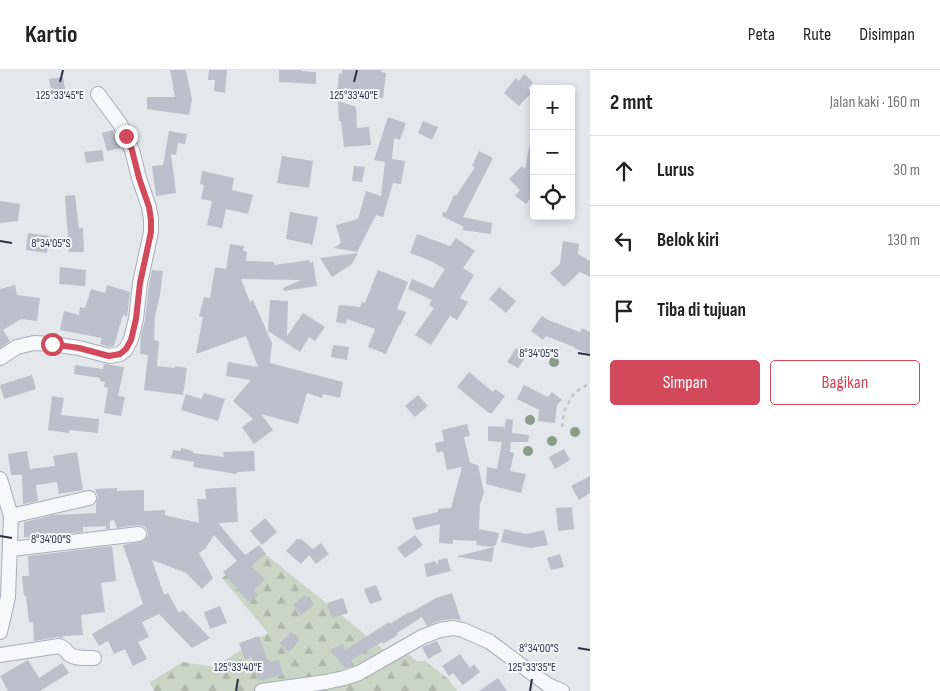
<!DOCTYPE html>
<html lang="id">
<meta charset="utf-8">
<style>
:root{--surface:#fff;--page:#f6f6f6;--text:#222;--muted:#767676;--line:#e0e0e0;--accent:#d1495b}
body{margin:0;font-family:"Sofia Sans Condensed",sans-serif;background:var(--page);color:var(--text)}
.controls{position:absolute;right:15px;top:15px;display:grid;overflow:hidden;border-radius:5px;box-shadow:0 2px 8px #0003}
.controls button{width:45px;height:45px;display:grid;place-items:center;padding:0;border:0;border-bottom:1px solid var(--line);background:var(--surface);color:var(--text);font:25px sans-serif}
.stop{position:absolute;width:15px;height:15px;margin:-11px;border:4px solid #d1495b;border-radius:50%;background:#fff}
.stop.end{background:#d1495b;border-color:#fff;box-shadow:0 1px 5px #0008}
.list{margin:0;padding:0;list-style:none}
h2{display:flex;justify-content:space-between;align-items:center;height:65px;margin:0;padding:0 20px;font-size:21px}
h2 small{font-size:16px;font-weight:400;color:var(--muted)}
.list li{display:grid;grid-template-columns:32px 1fr auto;gap:15px;align-items:center;box-sizing:border-box;height:70px;padding:0 20px;border-top:1px solid var(--line)}
.list b{display:block;font-size:19px;white-space:nowrap}
.list em{font-size:16px;font-style:normal;color:var(--muted)}
.actions{display:flex;gap:10px;padding:15px 20px}
.actions a{flex:1;padding:11px 0;border:1px solid var(--accent);border-radius:5px;text-align:center;font-size:18px;color:var(--accent)}
.actions .main{background:var(--accent);color:#fff}
.icon{flex:none;width:28px;height:28px;fill:none;stroke:currentColor;stroke-width:2;stroke-linecap:round;stroke-linejoin:round}
.map{position:relative;flex:none;width:590px;height:621px;overflow:hidden}
header{display:flex;align-items:center;gap:30px;box-sizing:border-box;height:70px;padding:0 25px;background:var(--surface);border-bottom:1px solid var(--line)}
header strong{font-size:24px}
nav{display:flex;gap:28px;margin-inline-start:auto;font-size:18px}
main{display:flex}
aside{flex:1;background:var(--surface)}
.map>svg:first-child{display:block}
.forest{fill:url(#forest-firs)}
.building{fill:#bbc0ca}
.lines{fill:none;stroke-linecap:round;stroke-linejoin:round}
.minor-casing{stroke:#a9aeb7;stroke-width:16}
.path{stroke:#c2c5cb;stroke-width:2.5;stroke-dasharray:4 4;stroke-linecap:butt}
.minor{stroke:#f7f8fa;stroke-width:14}
.tree{fill:#899d89}
.route{stroke:#d1495b;stroke-width:6}
.ticks{fill:none;stroke:#2b3445;stroke-width:2}
.ticks-label{font-size:12px;text-anchor:middle;fill:#2b3445;stroke:#f4f6f9;stroke-width:4;stroke-linejoin:round;paint-order:stroke}
</style>
<header>
<strong>Kartio</strong>
<nav><a>Peta</a><a>Rute</a><a>Disimpan</a></nav>
</header>
<main>
<div class="map">
<svg width="590" height="621" viewBox="0 0 590 621">
<defs>
<pattern id="forest-firs" width="22" height="20" patternUnits="userSpaceOnUse" patternTransform="scale(1.25)"><rect width="22" height="20" fill="#c9d6c5"/><path d="M5 1l3.5 6h-7zM16 11l3.5 6h-7z" fill="#adb8ab"/></pattern>
</defs>
<rect width="100%" height="100%" fill="#e4e7ec"/>
<path class="forest" d="M259,479L383,579L406,582L417,591H425L448,609L457,621H154L150,612L183,592L214,597L268,563L222,508Z"/>
<path class="building" d="M170,0H186L192,29L189,45L147,39V27H175Z
M209,0H227L225,23L214,21L215,10H208Z
M279,0H301V1L316,2V14L279,12Z
M342,0H382L381,2L386,3L383,28L337,24L339,3L342,4Z
M524,4L533,12L528,18L532,22L519,36L504,23L516,8L519,11Z
M63,7L67,29L53,31L49,9Z
M338,31L356,37L357,58L369,57L371,75L344,77L341,51H339Z
M388,47L406,53L400,70L394,68L392,89L405,91L401,114L393,113L383,147L376,145L357,182L334,178L341,173L336,155L358,149L366,121L381,126L385,92L374,90Z
M423,51L438,57L432,70L418,63Z
M113,60L121,78L107,81L102,63Z
M169,61L187,64L185,74L178,73L176,85L171,84L176,123L156,126L152,96L163,95Z
M529,77L534,78V124L526,134L515,126L520,120L509,109L522,96L525,99Z
M102,80L104,91L86,93L84,82Z
M479,81L493,88L463,147L492,153L491,164L462,160L464,157L442,146L443,142L446,143L454,125L456,126L475,97L472,96Z
M282,86L313,91L309,118L277,113Z
M354,96L365,97L362,112L352,111Z
M202,101L234,108L232,120L253,125L248,144L226,139L222,158L207,155L212,131L201,129L204,115L200,114Z
M75,125L79,158H83L84,182H69L65,126Z
M0,131L20,134L18,151L0,153Z
M290,142L318,147L312,176L310,173V174L286,169Z
M28,163L50,166L47,183L26,180Z
M417,164L450,176L456,168L475,181L463,198L474,205L460,228L468,232L457,250L450,246L431,275L415,265L434,238L429,235L432,230L408,219L412,209L433,218L445,199L431,191L410,183Z
M563,171L579,174L578,184L590,191V207L580,202L564,217L550,203L560,194Z
M230,174L244,176L243,181L247,182L246,191L274,192V195L310,190L309,194L313,191L317,216L284,221L283,218L301,210L241,209L250,232L253,230L272,273L270,293L343,312L340,328L323,324L322,328L307,323L298,354L261,344L273,360L254,374L242,357L253,349L233,331L251,310L226,306L228,292L258,297L246,266L196,284L203,247L199,246L204,227L210,228L215,197L226,199Z
M358,183L352,194L332,207L320,188Z
M60,197L86,200L85,216L59,214Z
M152,200L163,201L160,225L155,246L154,270L159,271L157,296L175,298V296L187,298L183,325L144,320L148,285L140,284L141,264L145,250L149,214Z
M378,200L408,212L397,239L406,242L400,256L399,255L386,284L368,277L375,259L347,249L346,254L336,252L339,235L360,237L362,232L365,233Z
M15,215L17,225L40,228L37,251L21,249L3,260L10,271L0,278V219Z
M107,215L130,222L127,247L123,245L114,276L109,277L100,274L102,268L60,260L64,241L79,245L80,237L85,238L91,219L105,223Z
M499,217L516,231L506,243L489,229Z
M270,230L288,231L287,266L303,243L325,257L315,271L309,267L300,282L268,261Z
M542,246L548,250L580,262L582,258L590,262V285L574,278V277L546,266L543,270L531,261Z
M333,275L349,277L347,290L331,287Z
M516,278L527,285L518,298L507,292Z
M104,294L124,297L118,326L125,327L121,346L104,343L108,318L104,317L105,312L100,311V308L74,304L75,295L103,299Z
M469,302L493,322L495,319L505,326L492,343H489L457,317Z
M32,305L36,319L4,329L0,315Z
M524,315L548,327L552,322L562,330L557,335L555,353L538,351L539,340L517,329Z
M204,323L225,329L218,351L181,340L186,324L201,329Z
M418,325L428,336L415,347L405,336Z
M52,326L64,328L61,345L99,349L98,363L69,360V363L48,360Z
M506,349L513,350L512,363L529,365L528,372H511L510,382L514,383L510,401L526,404L521,423L486,414L487,397L497,399L502,372L488,371V356L504,357V361Z
M467,354L470,366L464,367L470,393L478,395L484,422L480,435L479,459L499,463L496,475H494V477L476,475L477,471L453,470V474L439,473L440,454L416,460L412,448L438,442V439L451,438L462,397L447,400L443,381L437,383L435,373L444,371L442,360Z
M181,378L193,381V383L224,387L223,382L254,381L255,401L237,402V404L193,397L194,392L171,388L173,380L181,381Z
M564,379L570,390L555,399L549,387Z
M27,381L30,399L55,396L53,386L77,382L83,420L59,424L57,412L36,415L38,431L23,434L22,405H11L8,384Z
M590,406V423L579,430L571,416Z
M236,417L238,452L218,453L245,485L259,475L266,484L251,496L265,509L254,520L258,525L251,531H247L223,502L237,491L214,465L205,479L199,483L213,508L202,519L186,503L152,490L164,525L168,523L179,543L183,540L210,568L192,578L159,544L142,552L149,567L138,572L147,589L133,596L125,579L114,584L108,571L99,576L92,564L143,534L123,475L144,471L147,467L148,463L146,458L143,456L138,455L117,458L114,450L110,451V459H105L106,456L83,457V462L28,468V467H24V452L53,445L96,443V433L98,427L95,419L117,418V421L144,420V441L165,440V445L199,453L197,429H206L205,419Z
M572,437L574,459L558,461L556,438Z
M265,448L277,462L262,475L250,461Z
M504,459L526,464L544,460L548,475L530,478L501,472Z
M415,465L423,475L405,488L397,478Z
M297,469H301L313,479L321,473L329,484L316,494L309,485L301,494L286,481Z
M112,476L116,511L101,513L105,542L81,545L83,565L63,566V568L58,567L34,571L33,552H29L26,526H24L22,506H29L28,486Z
M494,477L492,492L458,487V486Z
M560,484L564,497L551,500L547,488Z
M447,488L451,501L427,507L424,494L435,491L438,495V490Z
M376,515L382,530L370,534L364,519Z
M452,523L461,550L452,549L439,551L427,556L422,547L397,563L398,565L383,574L382,572L350,591L353,596L345,598L330,580L343,574L345,580L389,552L390,554L409,542L410,543L436,528Z
M305,525L314,535L301,545L293,535Z
M343,528L348,543L332,548L327,533Z
M220,536L227,553L210,559L204,542Z
M291,562L299,571L289,582L280,573Z
M259,566L268,592L279,590L283,605L259,611L252,587L245,590L239,573Z
M437,571L442,581L428,589L422,577Z
M460,584L470,598L474,594L480,602L463,615L453,603L449,606L442,596Z
M28,590L39,608L62,593L69,603L40,621H8L0,606Z
M498,608L507,621H479Z"/>
<g class="lines">
<defs>
<path id="minor" d="M0,288L17,277L34,273L52,274L79,278L109,286L120,284L126,279L131,269L136,249L140,213L151,162V149L149,137L139,108L132,80L120,54L98,24
M0,409L11,446L8,527L0,562
M11,446L89,428
M11,479L139,464
M0,585L59,576C65,578 65,580 69,584C75,589 87,588 94,588
M262,621L326,612L344,608L359,603L422,567L440,560L453,558L463,560L490,572L548,615L562,621"/>
</defs>
<use href="#minor" class="minor-casing"/>
<path class="path" d="M562,357L564,341L574,323L590,313"/>
<use href="#minor" class="minor"/>
</g>
<g class="tree">
<circle cx="554" cy="292" r="5"/>
<circle cx="530" cy="350" r="5"/>
<circle cx="575" cy="362" r="5"/>
<circle cx="552" cy="371" r="5"/>
<circle cx="528" cy="381" r="5"/>
</g>
<g class="lines">
<path class="route" d="M52,274L79,278L109,286L120,284L126,279L131,270L136,249L140,213L151,162V150L149,137L139,108L132,80L126,66"/>
</g>
<path class="ticks" d="M60,12L63,0M354,12L357,0M0,171L12,173M578,283L590,285M0,466L12,468M578,578L590,580M236,621L238,609M530,621L532,609"/>
<g class="ticks-label">
<text x="60" y="29">125°33'45"E</text>
<text x="354" y="29">125°33'40"E</text>
<text x="51" y="177">8°34'05"S</text>
<text x="539" y="287">8°34'05"S</text>
<text x="51" y="473">8°34'00"S</text>
<text x="539" y="582">8°34'00"S</text>
<text x="238" y="601">125°33'40"E</text>
<text x="532" y="601">125°33'35"E</text>
</g>
</svg>
<div class="controls">
<button>+</button>
<button>−</button>
<button><svg class="icon" aria-label="locate" viewBox="0 0 24 24"><circle cx="12" cy="12" r="6"/><path d="M12 2v4M12 18v4M2 12h4M18 12h4"/></svg></button>
</div>
<div class="stop" style="left:52px;top:274px"></div>
<div class="stop end" style="left:126px;top:66px"></div>
</div>
<aside>
<h2>2 mnt<small>Jalan kaki · 160 m</small></h2>
<ul class="list">
<li><svg class="icon" aria-label="ahead" viewBox="0 0 24 24"><path d="M12 20V5M6 11l6-6 6 6"/></svg><div><b>Lurus</b></div><em>30 m</em></li>
<li><svg class="icon" aria-label="left" viewBox="0 0 24 24"><path d="M17 20v-9H6M10 6l-5 5 5 5"/></svg><div><b>Belok kiri</b></div><em>130 m</em></li>
<li><svg class="icon" aria-label="arrive" viewBox="0 0 24 24"><path d="M6 21V4h12l-3 4 3 4H6"/></svg><div><b>Tiba di tujuan</b></div></li>
</ul>
<div class="actions"><a class="main">Simpan</a><a>Bagikan</a></div>
</aside>
</main>
